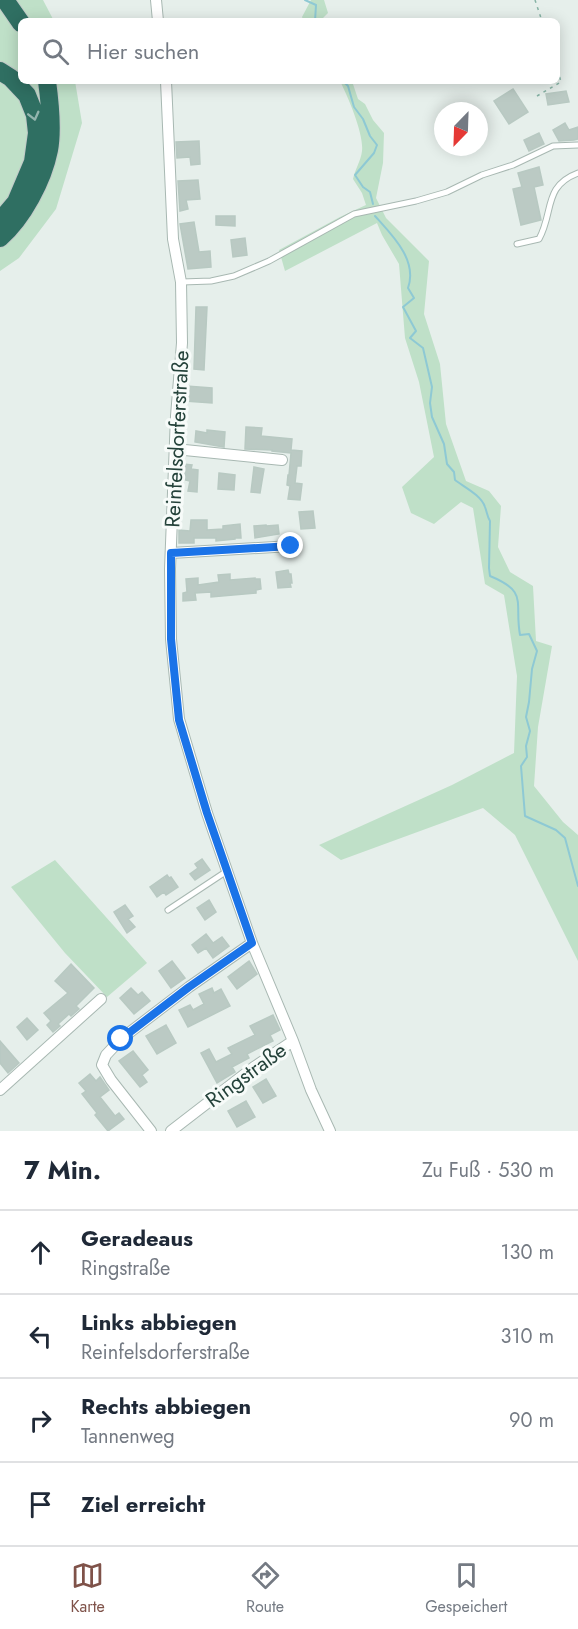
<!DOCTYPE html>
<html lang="de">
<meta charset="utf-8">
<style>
:root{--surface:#fff;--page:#f2f2f3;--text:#1f2937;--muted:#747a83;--line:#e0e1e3;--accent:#7f5249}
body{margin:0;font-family:Jost,sans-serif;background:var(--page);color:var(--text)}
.compass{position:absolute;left:434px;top:102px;width:54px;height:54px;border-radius:50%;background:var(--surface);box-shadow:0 3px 15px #0003;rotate:203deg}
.stop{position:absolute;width:18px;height:18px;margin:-14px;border:4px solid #1a73e8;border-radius:50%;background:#fff}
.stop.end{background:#1a73e8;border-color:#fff;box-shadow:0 2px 6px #0008}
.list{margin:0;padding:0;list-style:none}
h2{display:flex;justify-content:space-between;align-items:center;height:78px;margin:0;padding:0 24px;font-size:26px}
h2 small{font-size:20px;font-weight:400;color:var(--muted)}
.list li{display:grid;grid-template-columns:39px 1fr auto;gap:18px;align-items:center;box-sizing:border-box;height:84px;padding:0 24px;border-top:2px solid var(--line)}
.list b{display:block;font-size:22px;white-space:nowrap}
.list p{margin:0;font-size:20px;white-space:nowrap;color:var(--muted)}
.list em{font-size:20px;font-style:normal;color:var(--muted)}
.icon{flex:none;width:33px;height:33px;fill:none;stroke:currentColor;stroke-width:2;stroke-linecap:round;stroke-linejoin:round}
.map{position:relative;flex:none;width:578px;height:1131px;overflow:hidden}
.search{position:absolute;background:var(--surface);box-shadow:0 3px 15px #0003;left:18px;right:18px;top:18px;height:66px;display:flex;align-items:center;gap:15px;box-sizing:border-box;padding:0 21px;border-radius:9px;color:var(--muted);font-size:22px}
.sheet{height:414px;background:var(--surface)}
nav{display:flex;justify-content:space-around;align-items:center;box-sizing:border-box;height:84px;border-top:2px solid var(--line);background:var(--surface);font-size:16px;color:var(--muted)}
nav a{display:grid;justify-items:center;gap:3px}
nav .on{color:var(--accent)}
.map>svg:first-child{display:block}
.green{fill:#bfe0c8}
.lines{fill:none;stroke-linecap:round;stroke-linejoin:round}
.stream{stroke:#8ec9d4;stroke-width:2}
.building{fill:#bbcac4;stroke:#b8c9c2;stroke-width:1.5}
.lane-casing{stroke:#a8b8b2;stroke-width:7}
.street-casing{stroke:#a8b8b2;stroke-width:12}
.highway-casing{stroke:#c2cac8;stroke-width:20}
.path{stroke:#86b3a5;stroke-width:1.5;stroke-dasharray:3 4.5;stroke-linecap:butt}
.lane{stroke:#fff;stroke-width:5}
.street{stroke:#fff;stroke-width:10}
.highway{stroke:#2f6f62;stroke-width:18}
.oneway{stroke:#93b5ae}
.route{stroke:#1a73e8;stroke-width:8}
.labels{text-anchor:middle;stroke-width:6;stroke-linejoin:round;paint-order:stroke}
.street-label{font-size:21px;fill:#24423a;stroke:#f7fbf9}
</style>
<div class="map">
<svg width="578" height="1131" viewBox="0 0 578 1131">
<rect width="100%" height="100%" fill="#e6efeb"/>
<path class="green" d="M0,0H43L54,21H21V81H75L82,123L56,209L19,258L0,271Z
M311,0H324L328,13L320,21H304L302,17Z
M340,81H352L358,99L365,104L373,120L384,133L383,163L376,198L386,218L429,261L424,314L440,364L446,424L466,481L489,491L501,506L498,547L510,572L533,586L536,641L552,646L538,727L534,786L563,822L578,835V961L515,835L483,808L341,860L319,845L452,785L514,753L517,676L504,595L485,584L473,508L461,502L434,524L411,513L402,487L434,457L419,382L405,338L399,264L382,235L377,223L285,271L279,250L340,217L366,205L362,193L353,179C355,170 361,160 362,151C364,134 348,97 340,81Z
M55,860L147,963L107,997L65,953L11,887Z"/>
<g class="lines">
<path class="stream" d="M305,0L316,5L315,21
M343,81L348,86L354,107L363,119L370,136L377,145L374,153L355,175L363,187L370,192L373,204
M375,216C392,235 418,260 408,288L414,298L403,307L416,331L410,338L423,348L432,387L430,403L432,417L444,444L447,464L454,472L455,480C464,487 481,495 485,507C487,512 487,516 490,521L489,568L490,576C529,592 514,602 520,635L529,634L537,651L532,669L529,702L526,717L530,731L526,746L527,757L521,766L525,816L556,830L565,838L578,886"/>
</g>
<path class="building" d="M513,89L528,112L509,124L494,101Z
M566,91L569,102L548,105L546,94Z
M565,123L569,130L578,127V139L574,140L559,141L553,130Z
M539,133L544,144L529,151L524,140Z
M199,141L200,164L191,165L190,157L177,158L176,142Z
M539,167L543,185L534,187L541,220L521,225L513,189L522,187L518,173Z
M198,180L200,199L186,200L188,209L180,211L178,181Z
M216,216H235V226L216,225Z
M194,222L199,252L210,251L211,267L188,269L180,224Z
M245,238L247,255L233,257L231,240Z
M196,307H207L204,370L194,369Z
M186,386L212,388V403L185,401Z
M246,427L262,428L261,436L292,439L291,450L302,451L301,466H297L295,483L302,484L300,500L288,499L290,486L287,485L288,475H289L291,453L272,451V450L245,449Z
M207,430L225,432L224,447L195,442L196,431L207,433Z
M183,464L192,465L191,469L198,470L197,492L188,491L190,481L185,480V474L182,473Z
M254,467L264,469L260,493L251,492Z
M219,473L235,475L234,490L218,489Z
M313,511L315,528L301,529L299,512Z
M191,520H207V530L223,529V526L240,524L241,538H235V539L216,541V538H194V543H179V530L190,531Z
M266,525V526L278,525L279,534L255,538L254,526Z
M288,570L289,574H291L292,583H290L291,587L278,588L276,572Z
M230,574V580L255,578V579H260L261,589L256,590V593L211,597V592L195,593L196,600L183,601V593L187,592L186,579L198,578V585L219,582L218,575Z
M202,859L210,870L195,880L190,874L198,868L195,864Z
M167,875L169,878L171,877L178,887L166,895L164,892L157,897L150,887Z
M209,900L216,912L205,920L197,908Z
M125,905L133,916L128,919L135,927L127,933L114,912Z
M206,934L213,943L222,937L229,946L213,958L206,948L198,953L192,945Z
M172,961L185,978L171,988L159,971Z
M249,961L257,974L237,989L228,977Z
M71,964L94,988L76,1006L79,1009L71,1016L69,1014L58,1024L60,1026L53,1032L47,1025L51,1021L44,1013L68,993L55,981Z
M131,988L138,995L142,992L150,1001L134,1014L120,998Z
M212,988L214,993L221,989L230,1006L188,1027L179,1010L190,1005L193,1010L204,1004L199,994Z
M273,1015L280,1030L270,1035L273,1041L247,1054L249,1058L232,1067L235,1072L217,1083L201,1053L209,1049L216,1062L232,1054L228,1048L255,1035L250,1026Z
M27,1018L38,1030L27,1040L17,1027Z
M166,1025L176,1043L157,1054L146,1036Z
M0,1041L19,1063L8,1073L0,1063Z
M133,1051L148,1070L142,1075L147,1082L140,1087L119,1061Z
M90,1074L96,1081L100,1077L109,1090L100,1097L115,1116L119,1113L124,1119L108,1131L95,1115L97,1113L82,1094L86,1091L79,1083Z
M266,1079L276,1096L263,1103L253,1087Z
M246,1101L255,1117L237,1127L228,1111Z"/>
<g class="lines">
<defs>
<path id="lane" d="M517,244L539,239C554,212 543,186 578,173
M182,282L211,281L234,276L269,261L354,214L416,201L447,192L482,175L513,165L553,146L578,145
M168,910L227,871"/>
<path id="street" d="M156,0L158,21
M166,81L173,239L181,282L182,343L176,416L170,569L171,639L179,719L207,813L252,943L293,1041L311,1090L330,1131
M175,449L282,460
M171,553L291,546
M0,1090L101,999
M151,1131L111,1080L102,1065L106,1055L121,1039L189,987L252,943
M171,1131L254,1067L293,1041"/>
<path id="highway" d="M5,0L21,23
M0,71L11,78L27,95L35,115L37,133L33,162L16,202L0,221
M0,238C23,218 43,180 49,150C53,129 50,103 47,81"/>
</defs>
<use href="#lane" class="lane-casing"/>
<use href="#street" class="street-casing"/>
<use href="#highway" class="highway-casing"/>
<path class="path" d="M535,0L542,21
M537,96L561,82L557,67"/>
<use href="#lane" class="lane"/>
<use href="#street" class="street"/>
<use href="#highway" class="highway"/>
</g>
<defs><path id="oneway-chevron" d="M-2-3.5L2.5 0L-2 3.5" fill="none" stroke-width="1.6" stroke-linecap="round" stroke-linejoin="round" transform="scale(1.5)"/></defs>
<use class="oneway" href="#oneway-chevron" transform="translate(34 116) rotate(76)"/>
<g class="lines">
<path class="route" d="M121,1039L189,987L252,943L207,813L179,720L171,639V553L291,546"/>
</g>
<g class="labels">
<g class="street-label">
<text transform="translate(177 439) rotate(-87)" y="7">Reinfelsdorferstraße</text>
<text transform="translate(246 1075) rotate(-36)" y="7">Ringstraße</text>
</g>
</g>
</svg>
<svg class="compass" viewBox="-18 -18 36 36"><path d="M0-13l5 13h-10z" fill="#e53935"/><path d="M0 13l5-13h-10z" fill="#747a83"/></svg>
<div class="stop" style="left:121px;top:1039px"></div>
<div class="stop end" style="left:291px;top:546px"></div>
<div class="search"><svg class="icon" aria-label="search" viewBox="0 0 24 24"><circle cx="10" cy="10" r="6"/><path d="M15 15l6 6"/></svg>Hier suchen</div>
</div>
<section class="sheet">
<h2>7 Min.<small>Zu Fuß · 530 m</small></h2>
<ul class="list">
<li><svg class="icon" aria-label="ahead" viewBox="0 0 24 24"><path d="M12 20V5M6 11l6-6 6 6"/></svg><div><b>Geradeaus</b><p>Ringstraße</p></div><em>130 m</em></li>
<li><svg class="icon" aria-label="left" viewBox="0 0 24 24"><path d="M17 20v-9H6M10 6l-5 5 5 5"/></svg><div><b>Links abbiegen</b><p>Reinfelsdorferstraße</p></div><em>310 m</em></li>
<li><svg class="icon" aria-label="right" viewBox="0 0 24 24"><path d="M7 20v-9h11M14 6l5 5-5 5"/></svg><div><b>Rechts abbiegen</b><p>Tannenweg</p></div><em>90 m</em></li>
<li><svg class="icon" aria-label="arrive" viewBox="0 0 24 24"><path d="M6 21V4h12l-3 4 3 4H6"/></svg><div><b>Ziel erreicht</b></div></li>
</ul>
</section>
<nav>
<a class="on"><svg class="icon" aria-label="map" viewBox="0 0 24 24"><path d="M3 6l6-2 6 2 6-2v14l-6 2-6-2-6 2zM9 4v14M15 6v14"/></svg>Karte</a>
<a><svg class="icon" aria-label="directions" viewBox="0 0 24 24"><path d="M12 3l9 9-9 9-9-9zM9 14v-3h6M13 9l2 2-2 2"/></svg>Route</a>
<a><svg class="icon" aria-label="saved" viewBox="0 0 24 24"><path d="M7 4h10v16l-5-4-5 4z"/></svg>Gespeichert</a>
</nav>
